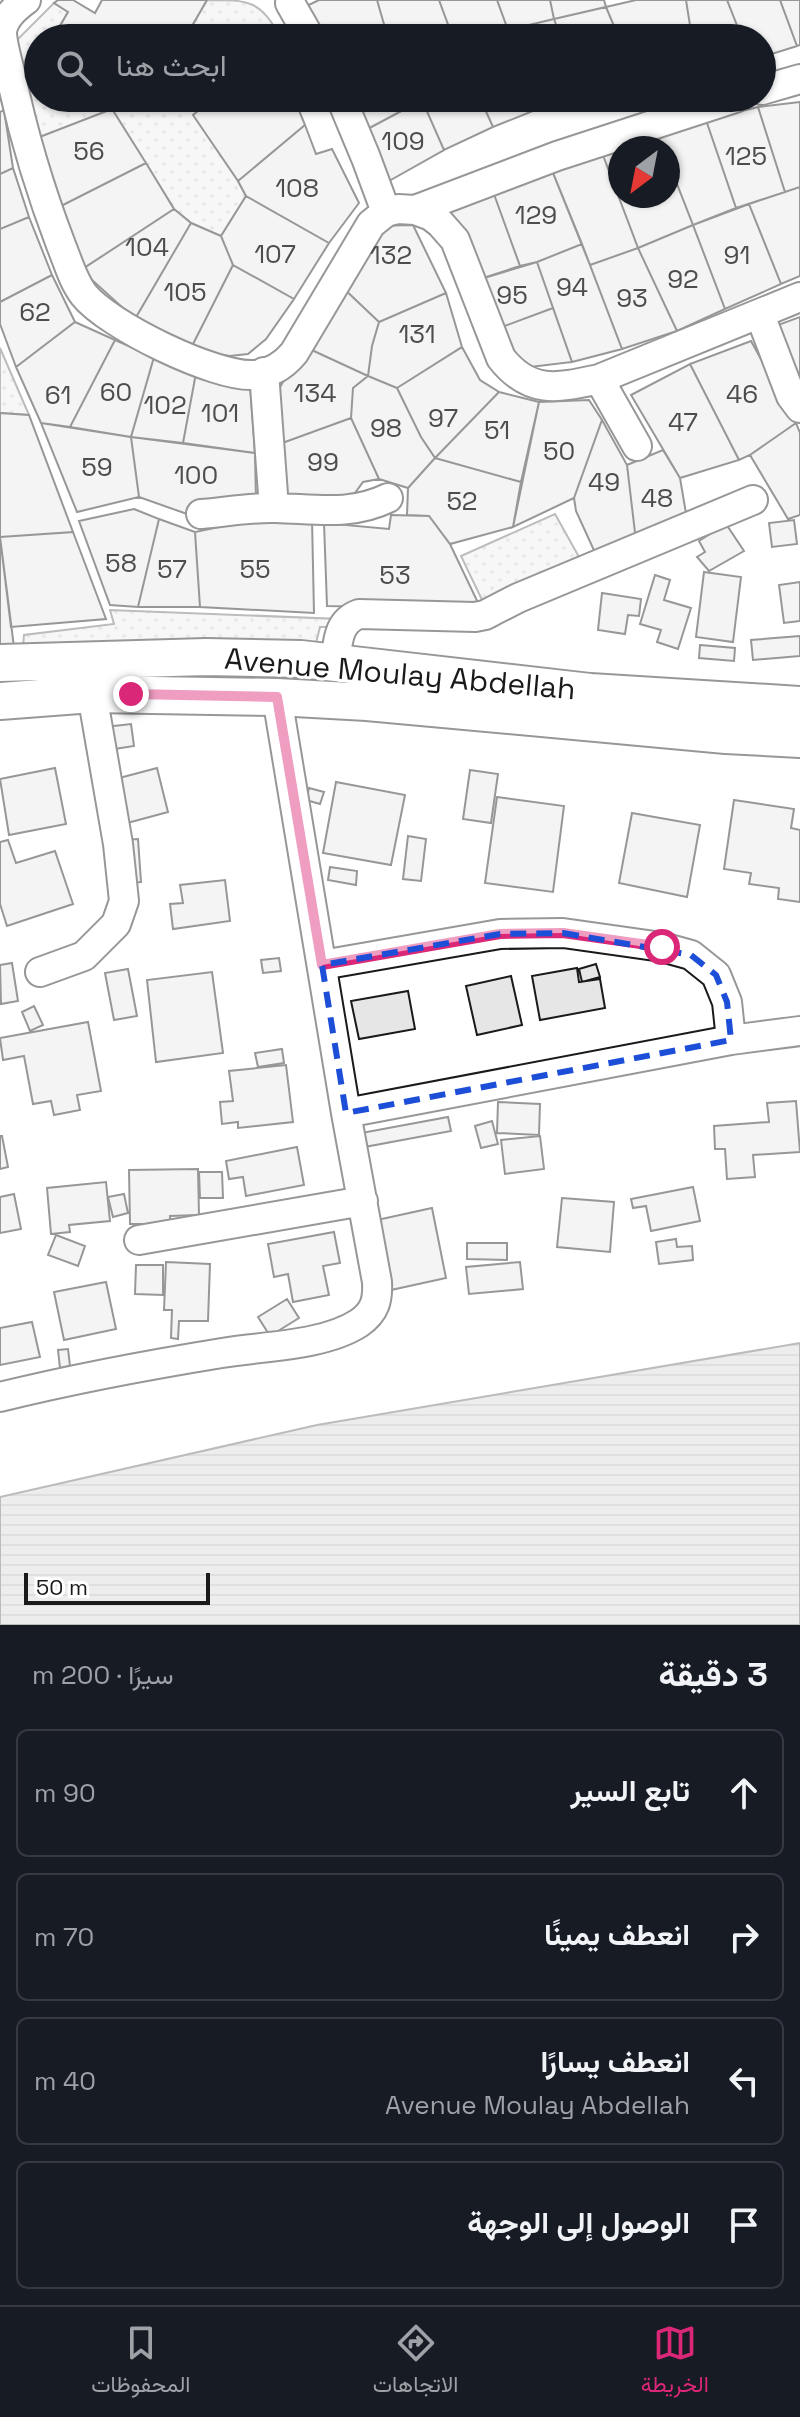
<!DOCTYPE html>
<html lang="ar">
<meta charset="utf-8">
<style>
:root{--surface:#171b24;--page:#242831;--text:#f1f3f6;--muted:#9ea1a6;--line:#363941;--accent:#db2777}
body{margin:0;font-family:"Space Grotesk",Vazirmatn,sans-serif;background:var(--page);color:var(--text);direction:rtl}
.compass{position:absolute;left:608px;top:136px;width:72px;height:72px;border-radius:50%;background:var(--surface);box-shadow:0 2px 6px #0004;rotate:212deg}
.scale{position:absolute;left:24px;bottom:20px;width:186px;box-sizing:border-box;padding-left:8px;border:4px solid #1a1a1a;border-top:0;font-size:22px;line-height:28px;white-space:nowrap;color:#1a1a1a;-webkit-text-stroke:6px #fff;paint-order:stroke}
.stop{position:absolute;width:24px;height:24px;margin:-18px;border:6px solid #db2777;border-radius:50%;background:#fff}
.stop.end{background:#db2777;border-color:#fff;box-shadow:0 2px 8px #0008}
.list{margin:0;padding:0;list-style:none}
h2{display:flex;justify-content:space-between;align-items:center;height:104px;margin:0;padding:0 32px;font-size:34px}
h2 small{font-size:26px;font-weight:400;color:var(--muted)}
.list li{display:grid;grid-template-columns:52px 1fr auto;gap:24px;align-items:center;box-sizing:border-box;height:128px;margin:0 16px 16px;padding:0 16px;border:2px solid var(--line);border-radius:12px}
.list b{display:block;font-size:30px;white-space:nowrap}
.list p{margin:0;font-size:26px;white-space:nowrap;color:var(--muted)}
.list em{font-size:26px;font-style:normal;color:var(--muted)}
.icon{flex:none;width:44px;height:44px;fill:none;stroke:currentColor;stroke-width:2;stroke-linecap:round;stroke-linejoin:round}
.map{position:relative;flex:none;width:800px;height:1625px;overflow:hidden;direction:ltr}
.search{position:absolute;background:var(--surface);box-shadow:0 2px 6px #0004;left:24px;right:24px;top:24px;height:88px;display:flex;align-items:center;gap:20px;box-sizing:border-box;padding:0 28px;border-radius:44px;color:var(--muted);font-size:30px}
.sheet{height:680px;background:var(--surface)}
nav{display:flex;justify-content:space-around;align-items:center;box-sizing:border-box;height:112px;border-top:2px solid var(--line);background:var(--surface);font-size:22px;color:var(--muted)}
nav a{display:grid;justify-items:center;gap:4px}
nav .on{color:var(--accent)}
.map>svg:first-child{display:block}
.park{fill:url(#park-dots);stroke:#6a6a6a;stroke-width:2}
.water{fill:url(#water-rules);stroke:#6a6a6a;stroke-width:2}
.building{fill:#e6e6e6;stroke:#1a1a1a;stroke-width:2}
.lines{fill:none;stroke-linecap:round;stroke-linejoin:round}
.minor-casing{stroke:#1a1a1a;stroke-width:32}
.major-casing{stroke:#1a1a1a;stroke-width:40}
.minor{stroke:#fff;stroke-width:28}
.major{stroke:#fff;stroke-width:36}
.route{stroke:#db2777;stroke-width:10}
.marked{fill:none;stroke:#1d4ed8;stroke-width:6;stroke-dasharray:16 10;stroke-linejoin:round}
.labels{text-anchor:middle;stroke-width:6;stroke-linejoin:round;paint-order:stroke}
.number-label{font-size:26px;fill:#4d4d4d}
.street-label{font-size:30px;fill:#1a1a1a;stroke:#fff}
</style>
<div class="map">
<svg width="800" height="1625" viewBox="0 0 800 1625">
<defs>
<pattern id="park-dots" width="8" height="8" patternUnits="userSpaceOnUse" patternTransform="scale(2)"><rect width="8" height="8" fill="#ededed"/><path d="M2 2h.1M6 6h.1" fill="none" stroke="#cbcbcb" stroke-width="1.8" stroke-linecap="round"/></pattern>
<pattern id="water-rules" width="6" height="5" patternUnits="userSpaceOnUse" patternTransform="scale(2)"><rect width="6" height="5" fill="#d7d7d7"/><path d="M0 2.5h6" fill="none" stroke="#b8b8b8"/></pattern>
</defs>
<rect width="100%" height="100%" fill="#fff"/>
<path class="park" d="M207,0C250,0 260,0 281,38H185Z
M54,3L68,12L53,38H38V98H214L238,181L246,196L221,236L191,223L174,209L112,109L37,138L14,43Z
M0,348L29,415L0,413Z
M555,514L584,566L495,627H320L315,647L23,646L24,635L114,624L110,610L494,625L461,556Z"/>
<path class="water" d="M800,1343V1625H0V1497L317,1425Z"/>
<path class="building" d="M58,0H73L95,13L102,0H207L185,38H53L68,12L54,3Z
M319,0H377L388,38H314L298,10Z
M377,0H439L453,38H388Z
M439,0H497L508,30L485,38H453Z
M497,0H550L554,19L508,30Z
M550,0H604L606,7L554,19Z
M636,0H686L692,38H619L606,7Z
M686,0H727L742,38H692Z
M727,0H780L797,46L762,57V38H742Z
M780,0H800V45L797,46Z
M606,7L619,38H561L554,19Z
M554,19L561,38H511L508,30Z
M214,98H294L305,125L238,181L193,115Z
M345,98H421L422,100L362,132Z
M421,98H480L493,127L444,150Z
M480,98H534L538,109L493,127Z
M534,98H581V99L538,109Z
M422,100L444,150L389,181L362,132Z
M800,102V187L785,192L758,107Z
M758,107L785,192L736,208L706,120Z
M112,109L146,163L59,207L37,138Z
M4,110L13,168L0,174V112Z
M706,120L736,208L693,225L668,161V148H663L657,133Z
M305,125L316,154L332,149L359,203L329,243L246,196L238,181Z
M657,133L663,148H620V196H668V161L693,225L638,248L601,150Z
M601,150L638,248L590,265L551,168Z
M146,163L174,209L81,270L59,207Z
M13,168L29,217L0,229V174Z
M551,168L582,244L537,262L520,266L491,186Z
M491,186L520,266L471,282L446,206Z
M800,187V276L781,284L749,204Z
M246,196L329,243L294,299L233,265L221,236Z
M749,204L781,284L725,309L693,225Z
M174,209L191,223L135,319L81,270Z
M29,217L52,275L0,302V229Z
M191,223L221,236L233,265L190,350L135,319Z
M413,225L446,293L379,322L339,284L373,226Z
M693,225L725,309L677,331L638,248Z
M582,244L622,349L572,362L537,262Z
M638,248L677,331L622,349L590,265Z
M537,262L553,308L491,331L471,282Z
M233,265L294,299L266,339L248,354L230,356L190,350Z
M52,275L75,322L16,367L0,324V302Z
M339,284L379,322L372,346L368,376L303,346Z
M446,293L462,347L397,388L368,376L372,346L379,322Z
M553,308L572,362L530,367L505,359L491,331Z
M800,317V394L767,329Z
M75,322L115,340L70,427L41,423L16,367Z
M115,340L154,357L131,437L70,427Z
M751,341L796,423L750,455L739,460L690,364Z
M303,346L368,376L353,388L351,418L274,446V398Z
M462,347L480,380L499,392L435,458L421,437L397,388Z
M154,357L196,373L183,443L131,437Z
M690,364L739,460L680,478L631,395Z
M196,373L250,384L255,453L183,443Z
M368,376L397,388L421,437L435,458L408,488L379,479L351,418L353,388Z
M499,392L539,402L521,482L435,458Z
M589,400L602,420L574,498L513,527L539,402Z
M0,413L29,415L73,532L0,537Z
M351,418L379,479L363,482L345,507L277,499L274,446Z
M602,420L627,465L636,541L597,557L576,511L574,498Z
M41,423L131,437L139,497L77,512Z
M796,423L800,433V515L788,519L750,455Z
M131,437L255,453L256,501L187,514L139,497Z
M663,450L680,478L687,519L636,541L627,465Z
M435,458L521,482L513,527L450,544L429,516L407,515L408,488Z
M134,509L159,519L138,607L110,605L79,521Z
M391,515L429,516L450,544L481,609L327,606L324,523L389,529Z
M271,516L312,519L314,613L200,607L195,532Z
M159,519L195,532L200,607H138Z
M794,520L797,544L772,547L769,523Z
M726,524L744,551L709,571L697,557L705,552L699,541Z
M73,532L106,619L11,627L0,537Z
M0,537L14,647L0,648Z
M704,572L741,577L733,642L696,637Z
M655,575L670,580L664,600L691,608L678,649L657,642L661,630L640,624Z
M800,582V621L784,623L779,585Z
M602,593L641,599L639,616L628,615L625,634L598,630Z
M800,636V656L753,660L751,640Z
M700,645L735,648L734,661L699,658Z
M131,724L134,746L108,750L105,727Z
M55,768L66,824L9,835L0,779Z
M157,768L168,812L120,825L108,781Z
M470,770L498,774L491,823L463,819Z
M336,782L405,795L391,865L323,853Z
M309,788L324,792L320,804L306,800Z
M497,797L564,806L553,892L485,883Z
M734,800L794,809L791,828L800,830V902L778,899L779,888L749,884L751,873L724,869Z
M632,813L700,825L687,897L619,883Z
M408,836L426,839L421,881L403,879Z
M138,839L141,882L126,883L123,840Z
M8,840L16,863L55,851L73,904L7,926L0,904V842Z
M330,867L357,871L356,885L328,880Z
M225,880L230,921L173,929L170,904L183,903L180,885Z
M279,958L281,971L263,973L261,960Z
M12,963L18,1001L1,1004L0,965Z
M596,964L600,977L582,982L579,969Z
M577,968L579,982L600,979L605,1008L540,1020L532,976Z
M128,969L137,1016L114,1020L105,973Z
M212,972L223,1053L156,1062L147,980Z
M511,976L522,1025L477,1035L466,986Z
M408,991L415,1029L359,1039L351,1001Z
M34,1006L43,1025L30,1031L22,1012Z
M88,1022L101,1091L77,1095L80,1110L54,1115L51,1101L33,1104L24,1056L3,1060L0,1038Z
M282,1049L284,1063L258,1067L255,1053Z
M286,1065L293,1122L238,1128V1122L222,1124L220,1102L233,1101L229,1071Z
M796,1101L800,1152L753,1155L755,1177L727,1179L725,1149H715L714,1126L769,1122L767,1103Z
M498,1102L540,1104L539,1135L497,1133Z
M448,1117L451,1131L359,1148L356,1134Z
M492,1121L498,1144L481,1148L475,1126Z
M0,1136H2L8,1167L0,1169Z
M540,1136L544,1169L505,1174L501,1140Z
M297,1147L304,1185L246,1196L243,1177L229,1179L226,1161Z
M198,1169L199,1215L170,1216L171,1233L159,1224H130L129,1170Z
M199,1172H222L223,1198H200Z
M106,1182L110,1221L69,1225L70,1232L51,1234L47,1188Z
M693,1187L700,1221L651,1231L646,1206L633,1208L631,1199Z
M14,1194L21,1229L0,1233V1197Z
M124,1194L128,1213L113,1217L108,1197Z
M562,1198L614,1202L610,1252L557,1247Z
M432,1208L446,1278L391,1290L377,1220Z
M334,1232L340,1263L323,1266L329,1295L293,1302L288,1274L274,1277L268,1244Z
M56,1235L85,1246L78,1266L48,1255Z
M676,1239L677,1247L692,1246L693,1260L659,1264L656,1242Z
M467,1243H507V1260L467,1259Z
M166,1262L210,1264L208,1321H179L178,1339L171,1338L172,1310H164Z
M520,1262L523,1289L469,1294L466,1267Z
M136,1265H163V1295L135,1294Z
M106,1282L116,1329L64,1340L54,1292Z
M287,1299L299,1318L270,1336L258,1317Z
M32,1322L40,1357L0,1365V1328Z
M68,1349L70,1366L60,1368L58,1350Z"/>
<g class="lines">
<defs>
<path id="minor" d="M26,0C15,8 2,20 2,34C3,47 8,63 11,76C23,134 40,190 61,245C68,262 73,281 84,295C108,325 214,377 253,375C270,374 284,365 294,353L371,224L386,212L398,209L415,210L431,216L440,223L455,240L501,358C530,395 558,388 599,379L800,297
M290,3L310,38
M762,90L800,79
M341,98L366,158L386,212
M415,210L557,156L735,98
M760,315L791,396L800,408
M264,372L274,508
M599,379L637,446
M201,514C226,512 252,507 276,508C316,509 351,516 388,498
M335,663C338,643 337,622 359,614L475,617L485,615L518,598L753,500
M322,965L500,934L563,933L662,947L691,955L716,975L727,1002L731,1040
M40,972L84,956L116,924L124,901L118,844L92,694
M346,1113L731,1040L800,1031
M139,1240L363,1201
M0,1397C73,1379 148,1365 222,1353C263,1346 324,1346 359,1323C375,1312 378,1300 377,1282L346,1113L277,697"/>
<path id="major" d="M0,663L206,657L301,659L590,692L800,705
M0,701L92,694L277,697L367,702L726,735L800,739"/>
</defs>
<use href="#minor" class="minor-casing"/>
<use href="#major" class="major-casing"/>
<use href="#minor" class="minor"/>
<use href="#major" class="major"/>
</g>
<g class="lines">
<path class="route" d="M131,694L277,697L322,965L500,934L563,933L662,947"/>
</g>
<path d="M0 0H800V1625H0ZM563,933L691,955L716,975L727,1002L731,1040L346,1113L322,965L500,934Z" fill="#fff" fill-opacity=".55" fill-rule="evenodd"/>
<path class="marked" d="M563,933L691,955L716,975L727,1002L731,1040L346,1113L322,965L500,934Z"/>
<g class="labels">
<g class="number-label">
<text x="403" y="150">109</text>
<text x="89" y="160">56</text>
<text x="746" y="165">125</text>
<text x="297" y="197">108</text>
<text x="536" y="224">129</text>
<text x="147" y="256">104</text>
<text x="275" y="263">107</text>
<text x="391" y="264">132</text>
<text x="737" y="264">91</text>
<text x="683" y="288">92</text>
<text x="572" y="296">94</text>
<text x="185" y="301">105</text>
<text x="512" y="304">95</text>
<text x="632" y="307">93</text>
<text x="35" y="321">62</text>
<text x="417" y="343">131</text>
<text x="116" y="401">60</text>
<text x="315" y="402">134</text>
<text x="742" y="403">46</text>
<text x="58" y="404">61</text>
<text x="165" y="414">102</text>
<text x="220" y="422">101</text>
<text x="443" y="427">97</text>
<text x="683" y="431">47</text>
<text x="386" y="437">98</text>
<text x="497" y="439">51</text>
<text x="559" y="460">50</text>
<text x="323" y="471">99</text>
<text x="97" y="476">59</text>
<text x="196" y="484">100</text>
<text x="604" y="491">49</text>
<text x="657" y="507">48</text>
<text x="462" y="510">52</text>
<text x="121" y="572">58</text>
<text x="172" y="578">57</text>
<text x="255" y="578">55</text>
<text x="395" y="584">53</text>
</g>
<g class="street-label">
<text transform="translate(400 674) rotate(5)" y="10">Avenue Moulay Abdellah</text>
</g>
</g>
</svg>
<svg class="compass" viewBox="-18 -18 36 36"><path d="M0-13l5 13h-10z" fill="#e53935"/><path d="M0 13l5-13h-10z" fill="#9ea1a6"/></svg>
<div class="scale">50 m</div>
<div class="stop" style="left:662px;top:947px"></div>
<div class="stop end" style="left:131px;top:694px"></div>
<div class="search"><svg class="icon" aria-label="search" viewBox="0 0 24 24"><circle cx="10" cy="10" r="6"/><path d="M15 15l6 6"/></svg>ابحث هنا</div>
</div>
<section class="sheet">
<h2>3 دقيقة<small>سيرًا · 200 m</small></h2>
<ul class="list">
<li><svg class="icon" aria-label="ahead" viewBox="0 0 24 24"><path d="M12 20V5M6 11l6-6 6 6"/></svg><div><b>تابع السير</b></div><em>90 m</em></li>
<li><svg class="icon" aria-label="right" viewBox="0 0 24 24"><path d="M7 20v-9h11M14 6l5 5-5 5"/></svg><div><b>انعطف يمينًا</b></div><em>70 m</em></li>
<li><svg class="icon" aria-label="left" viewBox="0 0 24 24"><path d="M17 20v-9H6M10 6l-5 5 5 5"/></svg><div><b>انعطف يسارًا</b><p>Avenue Moulay Abdellah</p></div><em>40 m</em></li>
<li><svg class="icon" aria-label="arrive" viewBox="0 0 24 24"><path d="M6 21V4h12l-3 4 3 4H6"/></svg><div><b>الوصول إلى الوجهة</b></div></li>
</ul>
</section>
<nav>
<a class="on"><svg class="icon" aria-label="map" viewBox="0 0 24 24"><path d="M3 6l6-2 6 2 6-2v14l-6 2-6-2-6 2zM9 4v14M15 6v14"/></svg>الخريطة</a>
<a><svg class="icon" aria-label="directions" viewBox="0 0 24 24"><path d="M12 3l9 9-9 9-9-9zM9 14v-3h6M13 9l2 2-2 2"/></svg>الاتجاهات</a>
<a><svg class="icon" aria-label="saved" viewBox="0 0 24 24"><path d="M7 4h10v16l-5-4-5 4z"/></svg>المحفوظات</a>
</nav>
